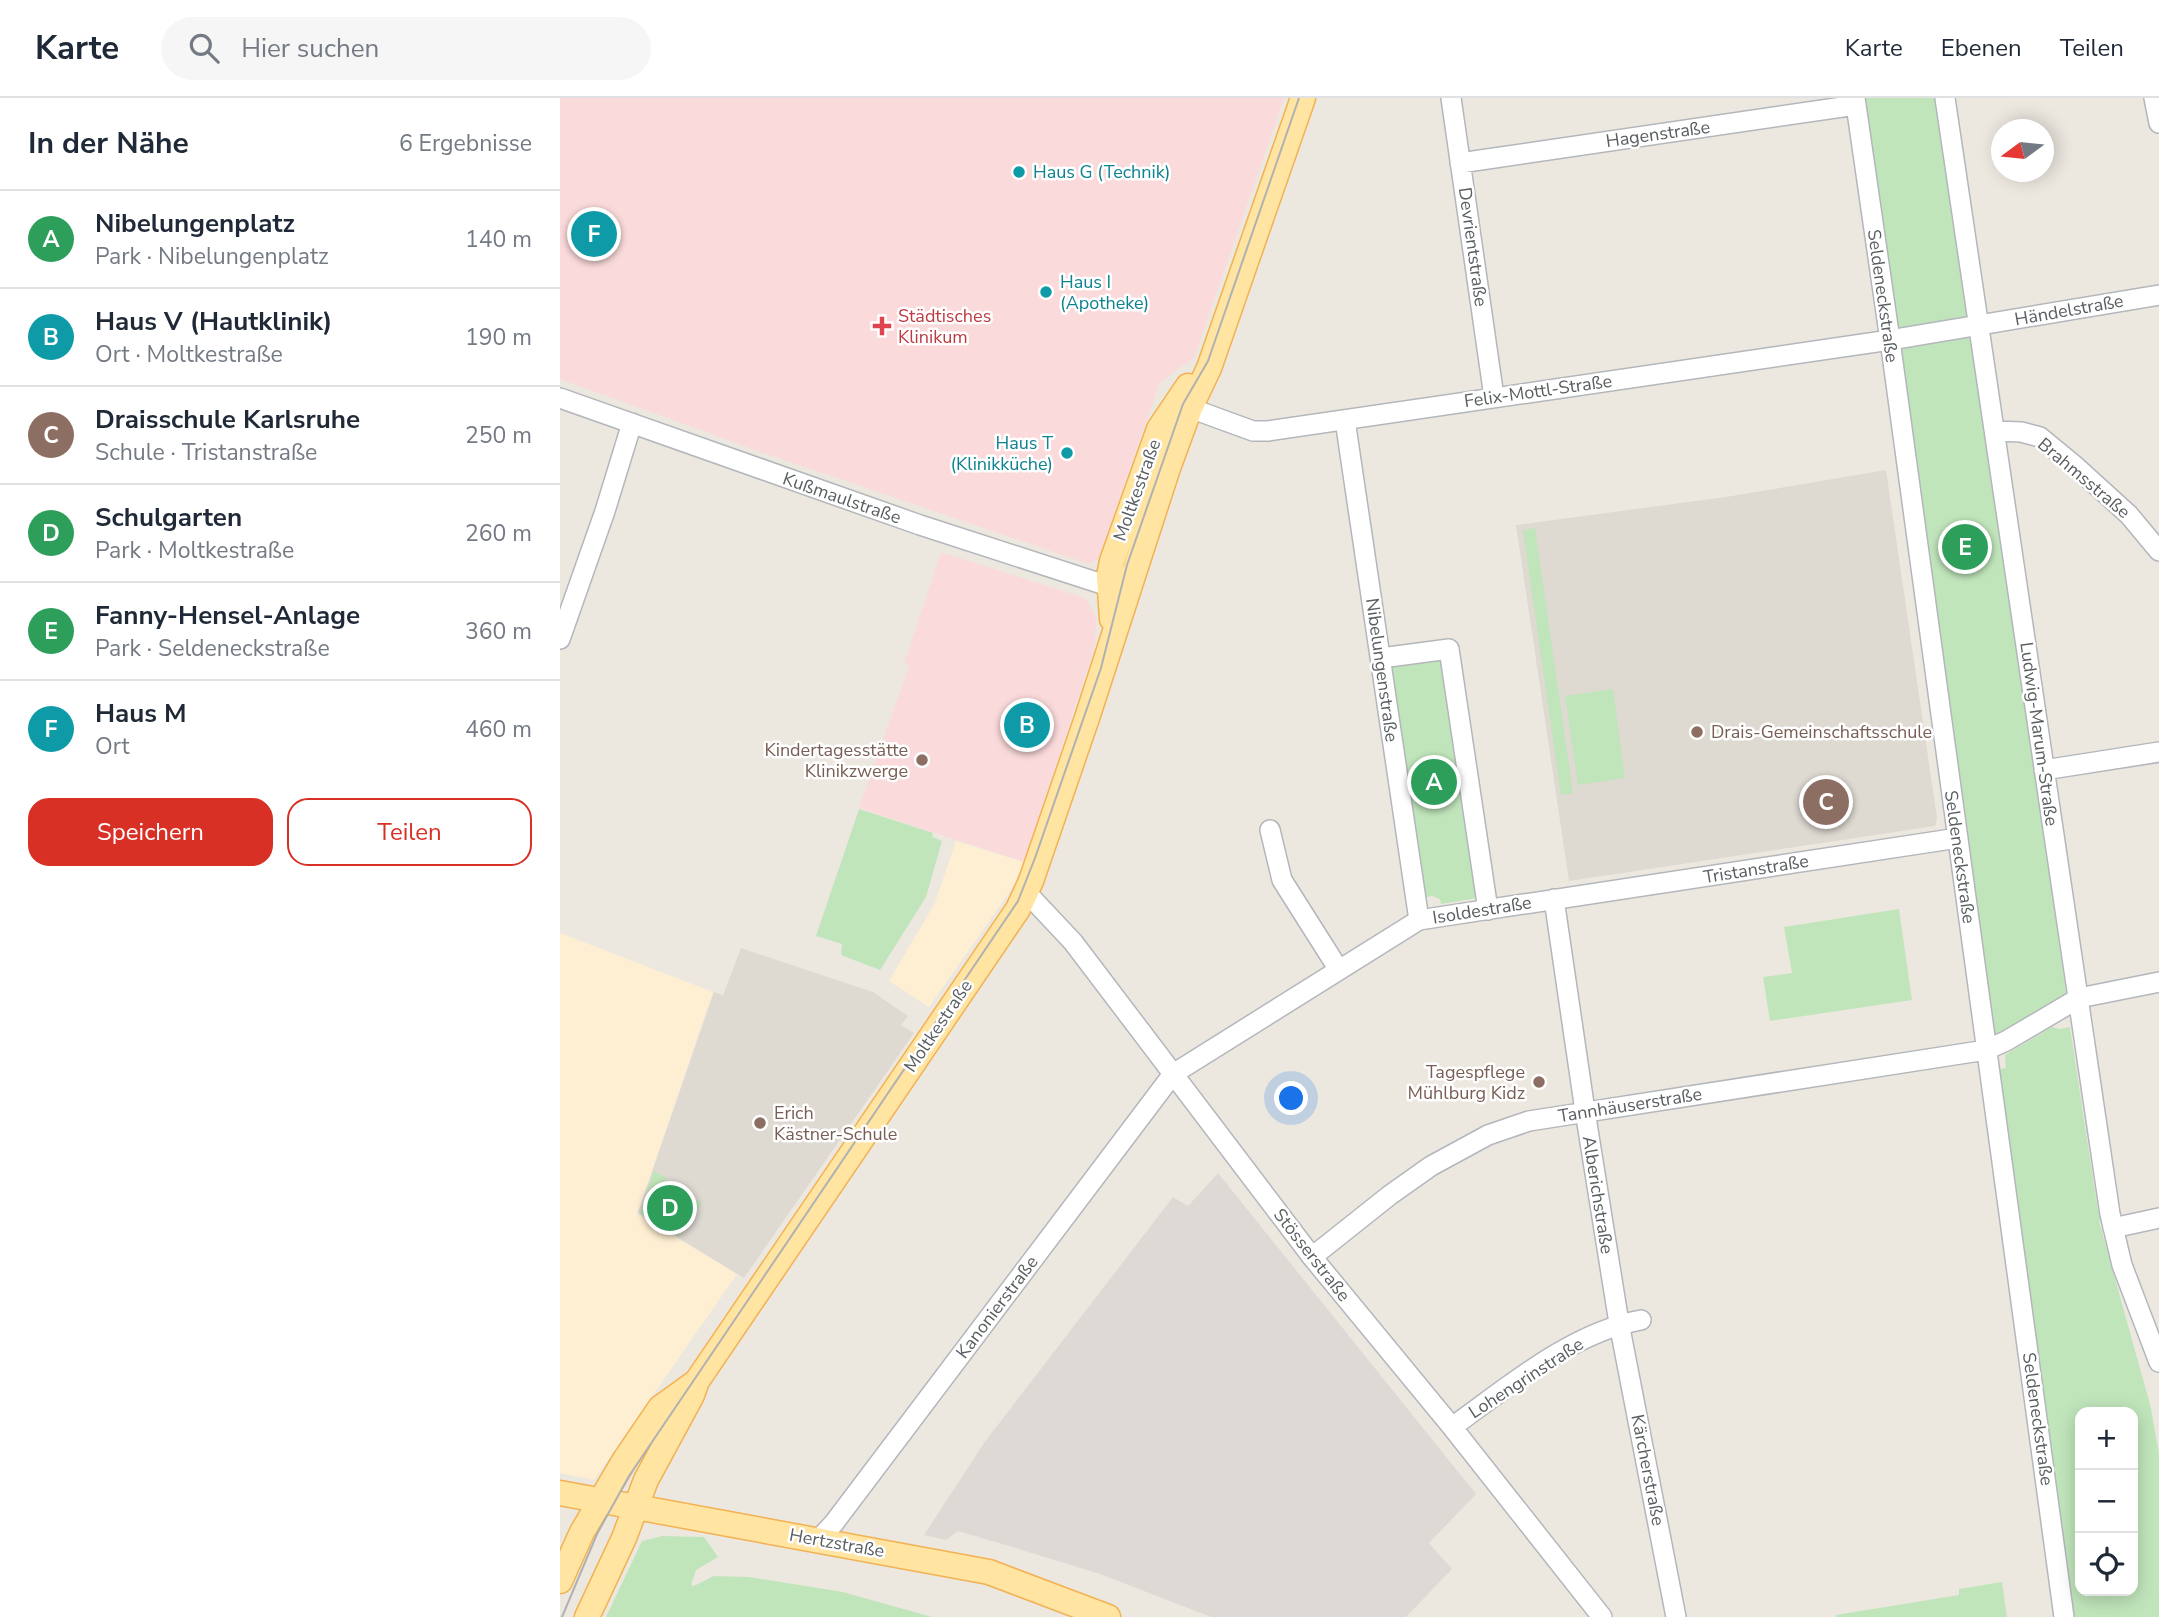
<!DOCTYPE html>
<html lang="de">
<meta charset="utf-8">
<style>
:root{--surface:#fff;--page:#f6f6f7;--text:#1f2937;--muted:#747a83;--line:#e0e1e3;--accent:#d93025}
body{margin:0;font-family:"Nunito Sans",sans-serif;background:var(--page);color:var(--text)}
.controls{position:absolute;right:21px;bottom:21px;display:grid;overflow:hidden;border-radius:14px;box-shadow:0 4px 18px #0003}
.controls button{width:63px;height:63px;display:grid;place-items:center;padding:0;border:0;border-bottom:2px solid var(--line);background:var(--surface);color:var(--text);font:35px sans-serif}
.compass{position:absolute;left:1431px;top:21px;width:63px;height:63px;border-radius:50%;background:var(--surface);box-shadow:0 4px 18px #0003;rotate:255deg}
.you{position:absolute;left:732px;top:1001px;width:24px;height:24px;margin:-18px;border:5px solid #fff;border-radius:50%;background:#1a73e8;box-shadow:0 0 0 10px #1a73e833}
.badge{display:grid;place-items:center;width:46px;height:46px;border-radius:50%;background:var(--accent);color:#fff;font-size:23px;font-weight:700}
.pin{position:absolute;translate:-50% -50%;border:4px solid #fff;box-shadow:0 2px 7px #0006}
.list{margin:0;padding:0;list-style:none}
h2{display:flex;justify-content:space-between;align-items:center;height:91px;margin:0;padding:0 28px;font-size:30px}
h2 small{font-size:23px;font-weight:400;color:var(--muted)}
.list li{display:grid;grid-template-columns:46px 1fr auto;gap:21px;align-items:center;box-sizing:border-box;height:98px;padding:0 28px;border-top:2px solid var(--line)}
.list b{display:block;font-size:26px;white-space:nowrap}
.list p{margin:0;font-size:23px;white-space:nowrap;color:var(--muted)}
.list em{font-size:23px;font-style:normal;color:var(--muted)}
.actions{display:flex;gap:14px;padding:21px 28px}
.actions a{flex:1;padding:16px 0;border:2px solid var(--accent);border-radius:21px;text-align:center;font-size:24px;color:var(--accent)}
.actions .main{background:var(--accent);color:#fff}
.icon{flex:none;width:38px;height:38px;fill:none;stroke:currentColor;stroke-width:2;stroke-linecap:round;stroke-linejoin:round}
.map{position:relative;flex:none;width:1599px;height:1519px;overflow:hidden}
header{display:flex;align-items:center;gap:42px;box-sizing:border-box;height:98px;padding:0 35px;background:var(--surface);border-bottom:2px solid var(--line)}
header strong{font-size:33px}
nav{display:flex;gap:38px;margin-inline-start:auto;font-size:24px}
.search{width:490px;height:63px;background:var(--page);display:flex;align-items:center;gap:18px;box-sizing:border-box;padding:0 24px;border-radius:38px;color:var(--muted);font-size:26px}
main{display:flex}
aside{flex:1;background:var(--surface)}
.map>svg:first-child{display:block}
.commercial{fill:#feefd3}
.industrial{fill:#dddad5}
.education{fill:#ded9d1}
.medical{fill:#fbdadb}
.green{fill:#c0e5bb;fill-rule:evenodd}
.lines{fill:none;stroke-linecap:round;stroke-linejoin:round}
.minor-casing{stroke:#b3b7bb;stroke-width:22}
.major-casing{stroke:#f3b152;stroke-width:27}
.minor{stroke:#fff;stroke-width:19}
.major{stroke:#ffe4a2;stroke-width:24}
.tram{stroke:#b0b1b1;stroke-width:2}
.culture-dot{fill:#0f9aa8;stroke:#fff;stroke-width:2.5}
.health-dot{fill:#e0444e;stroke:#fff;stroke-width:2.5}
.education-dot{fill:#8d6e63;stroke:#fff;stroke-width:2.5}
.labels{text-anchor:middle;stroke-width:5;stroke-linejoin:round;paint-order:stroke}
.street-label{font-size:18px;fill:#595e61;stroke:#fff}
.culture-label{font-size:18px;fill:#0d838f;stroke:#fff;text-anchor:start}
.health-label{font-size:18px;fill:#be3a42;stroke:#fff;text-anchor:start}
.education-label{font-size:18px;fill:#785e54;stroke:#fff;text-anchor:start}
</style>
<header>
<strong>Karte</strong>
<div class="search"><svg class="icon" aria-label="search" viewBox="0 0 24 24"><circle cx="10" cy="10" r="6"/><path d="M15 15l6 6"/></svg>Hier suchen</div>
<nav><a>Karte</a><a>Ebenen</a><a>Teilen</a></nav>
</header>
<main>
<aside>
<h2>In der Nähe<small>6 Ergebnisse</small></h2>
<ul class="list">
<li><span class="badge" style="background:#2e9e5b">A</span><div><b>Nibelungenplatz</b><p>Park · Nibelungenplatz</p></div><em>140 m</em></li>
<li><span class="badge" style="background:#0f9aa8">B</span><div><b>Haus V (Hautklinik)</b><p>Ort · Moltkestraße</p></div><em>190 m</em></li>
<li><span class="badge" style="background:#8d6e63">C</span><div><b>Draisschule Karlsruhe</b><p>Schule · Tristanstraße</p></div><em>250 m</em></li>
<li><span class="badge" style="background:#2e9e5b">D</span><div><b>Schulgarten</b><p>Park · Moltkestraße</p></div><em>260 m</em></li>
<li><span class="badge" style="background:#2e9e5b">E</span><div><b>Fanny-Hensel-Anlage</b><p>Park · Seldeneckstraße</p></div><em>360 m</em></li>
<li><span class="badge" style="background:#0f9aa8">F</span><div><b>Haus M</b><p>Ort</p></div><em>460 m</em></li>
</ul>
<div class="actions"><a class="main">Speichern</a><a>Teilen</a></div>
</aside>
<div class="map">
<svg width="1599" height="1519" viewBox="0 0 1599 1519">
<rect width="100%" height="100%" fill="#ece8e0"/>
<path class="commercial" d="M396,743L464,764L453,789L369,909L329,883L375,805Z
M0,835L153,894L77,1116L177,1176L34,1382L0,1375Z"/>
<path class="industrial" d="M658,1075L916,1396L869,1445L892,1471L846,1519H651L540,1476L449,1448L398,1433L386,1442L364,1437L424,1345L613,1099L628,1108Z"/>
<path class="education" d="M1326,372L1377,720L1375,728L1009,783L956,427L1166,399Z
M181,850L313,894L348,918L341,927L354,935L184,1180L78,1115L154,894L163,897Z"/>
<path class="medical" d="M0,0H724L634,260L600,284L538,461L529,466L201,354L0,281Z
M381,454L525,500L536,519L535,547L464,764L299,710L349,568L344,565Z"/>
<path class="green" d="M1303,0H1378L1507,901L1434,937L1407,727Z
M975,430L1013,695L1001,697L963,432Z
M876,559L882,563L917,799L912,801L881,806L880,801L872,798L863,800L829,575L832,567Z
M1053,591L1065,680L1018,687L1005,598Z
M299,711L373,735L372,739L382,743L366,799L320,872L281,857L282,846L256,838Z
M1339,811L1352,902L1210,923L1203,879L1232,875L1224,829Z
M1492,929L1500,931L1510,929L1538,1113L1542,1114L1543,1122L1539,1123L1591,1310L1599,1356V1519H1511L1436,972L1446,970L1445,957ZM1520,1314H1573V1493H1520Z
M94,1073L105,1079L106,1088L142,1105L119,1138L80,1115Z
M102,1438L144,1439L158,1459L136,1472L131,1487L134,1488L154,1478L189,1479L283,1494L372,1519H46L82,1443Z
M1442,1484L1447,1519H1276V1517L1399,1497V1491Z"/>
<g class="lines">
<defs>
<path id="minor" d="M891,0L934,299
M1295,0L1330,242L1504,1519
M1385,0L1550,1116L1562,1167L1599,1264
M1594,0L1599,25
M900,65L1296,7
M0,300L360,427L539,485L563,491
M630,310L693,333H708L1330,242L1599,197
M785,322L859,822
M1435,333L1461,334L1480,339L1514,367L1569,417L1599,453
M0,541L45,413L72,325
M821,560L889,551L928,812
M1484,672L1599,654
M710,732L722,782L779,872
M466,794L513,844L752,1159L892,1329L1042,1519
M994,801L1025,1013L1059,1225L1116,1519
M1553,1130L1599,1120
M752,1159L830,1097L871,1068L928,1037L969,1023L1426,952L1446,943L1519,900L1599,884
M892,1329C948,1289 1012,1234 1081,1222
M259,1441L274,1425L613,976L859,822L1398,740"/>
<path id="major" d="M552,521L549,478L552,463L599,331L628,288
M0,1395L429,1474L548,1519
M0,1483L22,1434L64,1363L100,1310L136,1284
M27,1519L64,1440L86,1382L132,1297L137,1283L458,811L471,783L527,620L608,370L630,310L649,270L743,0"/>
</defs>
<use href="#minor" class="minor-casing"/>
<use href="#major" class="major-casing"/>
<use href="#minor" class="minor"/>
<use href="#major" class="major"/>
<path class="tram" d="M2,1519L37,1436L69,1378L458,803L475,760L541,570L567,467L623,306L648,263L739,0"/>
</g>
<g class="culture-dot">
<circle cx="459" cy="74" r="7"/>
<circle cx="486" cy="194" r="7"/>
<circle cx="507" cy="355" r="7"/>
</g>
<path class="health-dot" d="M318.5 217.5h7v7h7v7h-7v7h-7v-7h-7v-7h7z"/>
<g class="education-dot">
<circle cx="1137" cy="634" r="7"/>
<circle cx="362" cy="662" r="7"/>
<circle cx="979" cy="984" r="7"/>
<circle cx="200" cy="1025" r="7"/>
</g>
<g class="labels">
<g class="street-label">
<text transform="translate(1098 36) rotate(-8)" y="6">Hagenstraße</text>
<text transform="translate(913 149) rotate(82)" y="6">Devrientstraße</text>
<text transform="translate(1323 198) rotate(82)" y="6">Seldeneckstraße</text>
<text transform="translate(1509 212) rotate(-10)" y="6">Händelstraße</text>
<text transform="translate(978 293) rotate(-8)" y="6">Felix-Mottl-Straße</text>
<text transform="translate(1524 380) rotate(40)" y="6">Brahmsstraße</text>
<text transform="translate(577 392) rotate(-70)" y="6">Moltkestraße</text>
<text transform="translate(282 400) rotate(19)" y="6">Kußmaulstraße</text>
<text transform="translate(822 572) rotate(82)" y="6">Nibelungenstraße</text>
<text transform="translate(1479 636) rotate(82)" y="6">Ludwig-Marum-Straße</text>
<text transform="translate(1400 759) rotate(82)" y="6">Seldeneckstraße</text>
<text transform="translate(1196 771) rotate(-9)" y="6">Tristanstraße</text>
<text transform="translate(922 812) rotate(-9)" y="6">Isoldestraße</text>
<text transform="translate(378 928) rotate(-56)" y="6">Moltkestraße</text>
<text transform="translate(1070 1007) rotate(-9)" y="6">Tannhäuserstraße</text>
<text transform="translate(1038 1097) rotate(81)" y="6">Alberichstraße</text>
<text transform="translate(752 1157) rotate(52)" y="6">Stösserstraße</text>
<text transform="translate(437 1209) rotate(-53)" y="6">Kanonierstraße</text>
<text transform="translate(966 1280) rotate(-33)" y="6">Lohengrinstraße</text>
<text transform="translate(1478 1321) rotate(82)" y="6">Seldeneckstraße</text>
<text transform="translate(1088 1372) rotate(79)" y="6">Kärcherstraße</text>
<text transform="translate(277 1445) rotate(10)" y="6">Hertzstraße</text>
</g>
<g class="culture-label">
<text x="473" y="80">Haus G (Technik)</text>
<text x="500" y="190">Haus I<tspan x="500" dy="21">(Apotheke)</tspan></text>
<text x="493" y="351" text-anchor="end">Haus T<tspan x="493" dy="21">(Klinikküche)</tspan></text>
</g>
<g class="health-label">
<text x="338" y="224">Städtisches<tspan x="338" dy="21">Klinikum</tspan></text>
</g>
<g class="education-label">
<text x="1151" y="640">Drais-Gemeinschaftsschule</text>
<text x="348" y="658" text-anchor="end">Kindertagesstätte<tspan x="348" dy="21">Klinikzwerge</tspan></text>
<text x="965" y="980" text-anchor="end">Tagespflege<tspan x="965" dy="21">Mühlburg Kidz</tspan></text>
<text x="214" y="1021">Erich<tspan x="214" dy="21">Kästner-Schule</tspan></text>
</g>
</g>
</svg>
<div class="controls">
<button>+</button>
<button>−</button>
<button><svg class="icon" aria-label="locate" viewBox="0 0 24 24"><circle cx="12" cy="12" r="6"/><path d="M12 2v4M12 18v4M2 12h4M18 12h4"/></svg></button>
</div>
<svg class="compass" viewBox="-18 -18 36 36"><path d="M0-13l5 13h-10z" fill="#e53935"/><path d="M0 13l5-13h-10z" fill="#747a83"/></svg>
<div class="you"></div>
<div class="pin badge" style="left:874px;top:684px;background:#2e9e5b">A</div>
<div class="pin badge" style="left:467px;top:627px;background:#0f9aa8">B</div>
<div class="pin badge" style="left:1266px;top:704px;background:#8d6e63">C</div>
<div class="pin badge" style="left:110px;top:1110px;background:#2e9e5b">D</div>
<div class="pin badge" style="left:1405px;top:449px;background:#2e9e5b">E</div>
<div class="pin badge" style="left:34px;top:136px;background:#0f9aa8">F</div>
</div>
</main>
